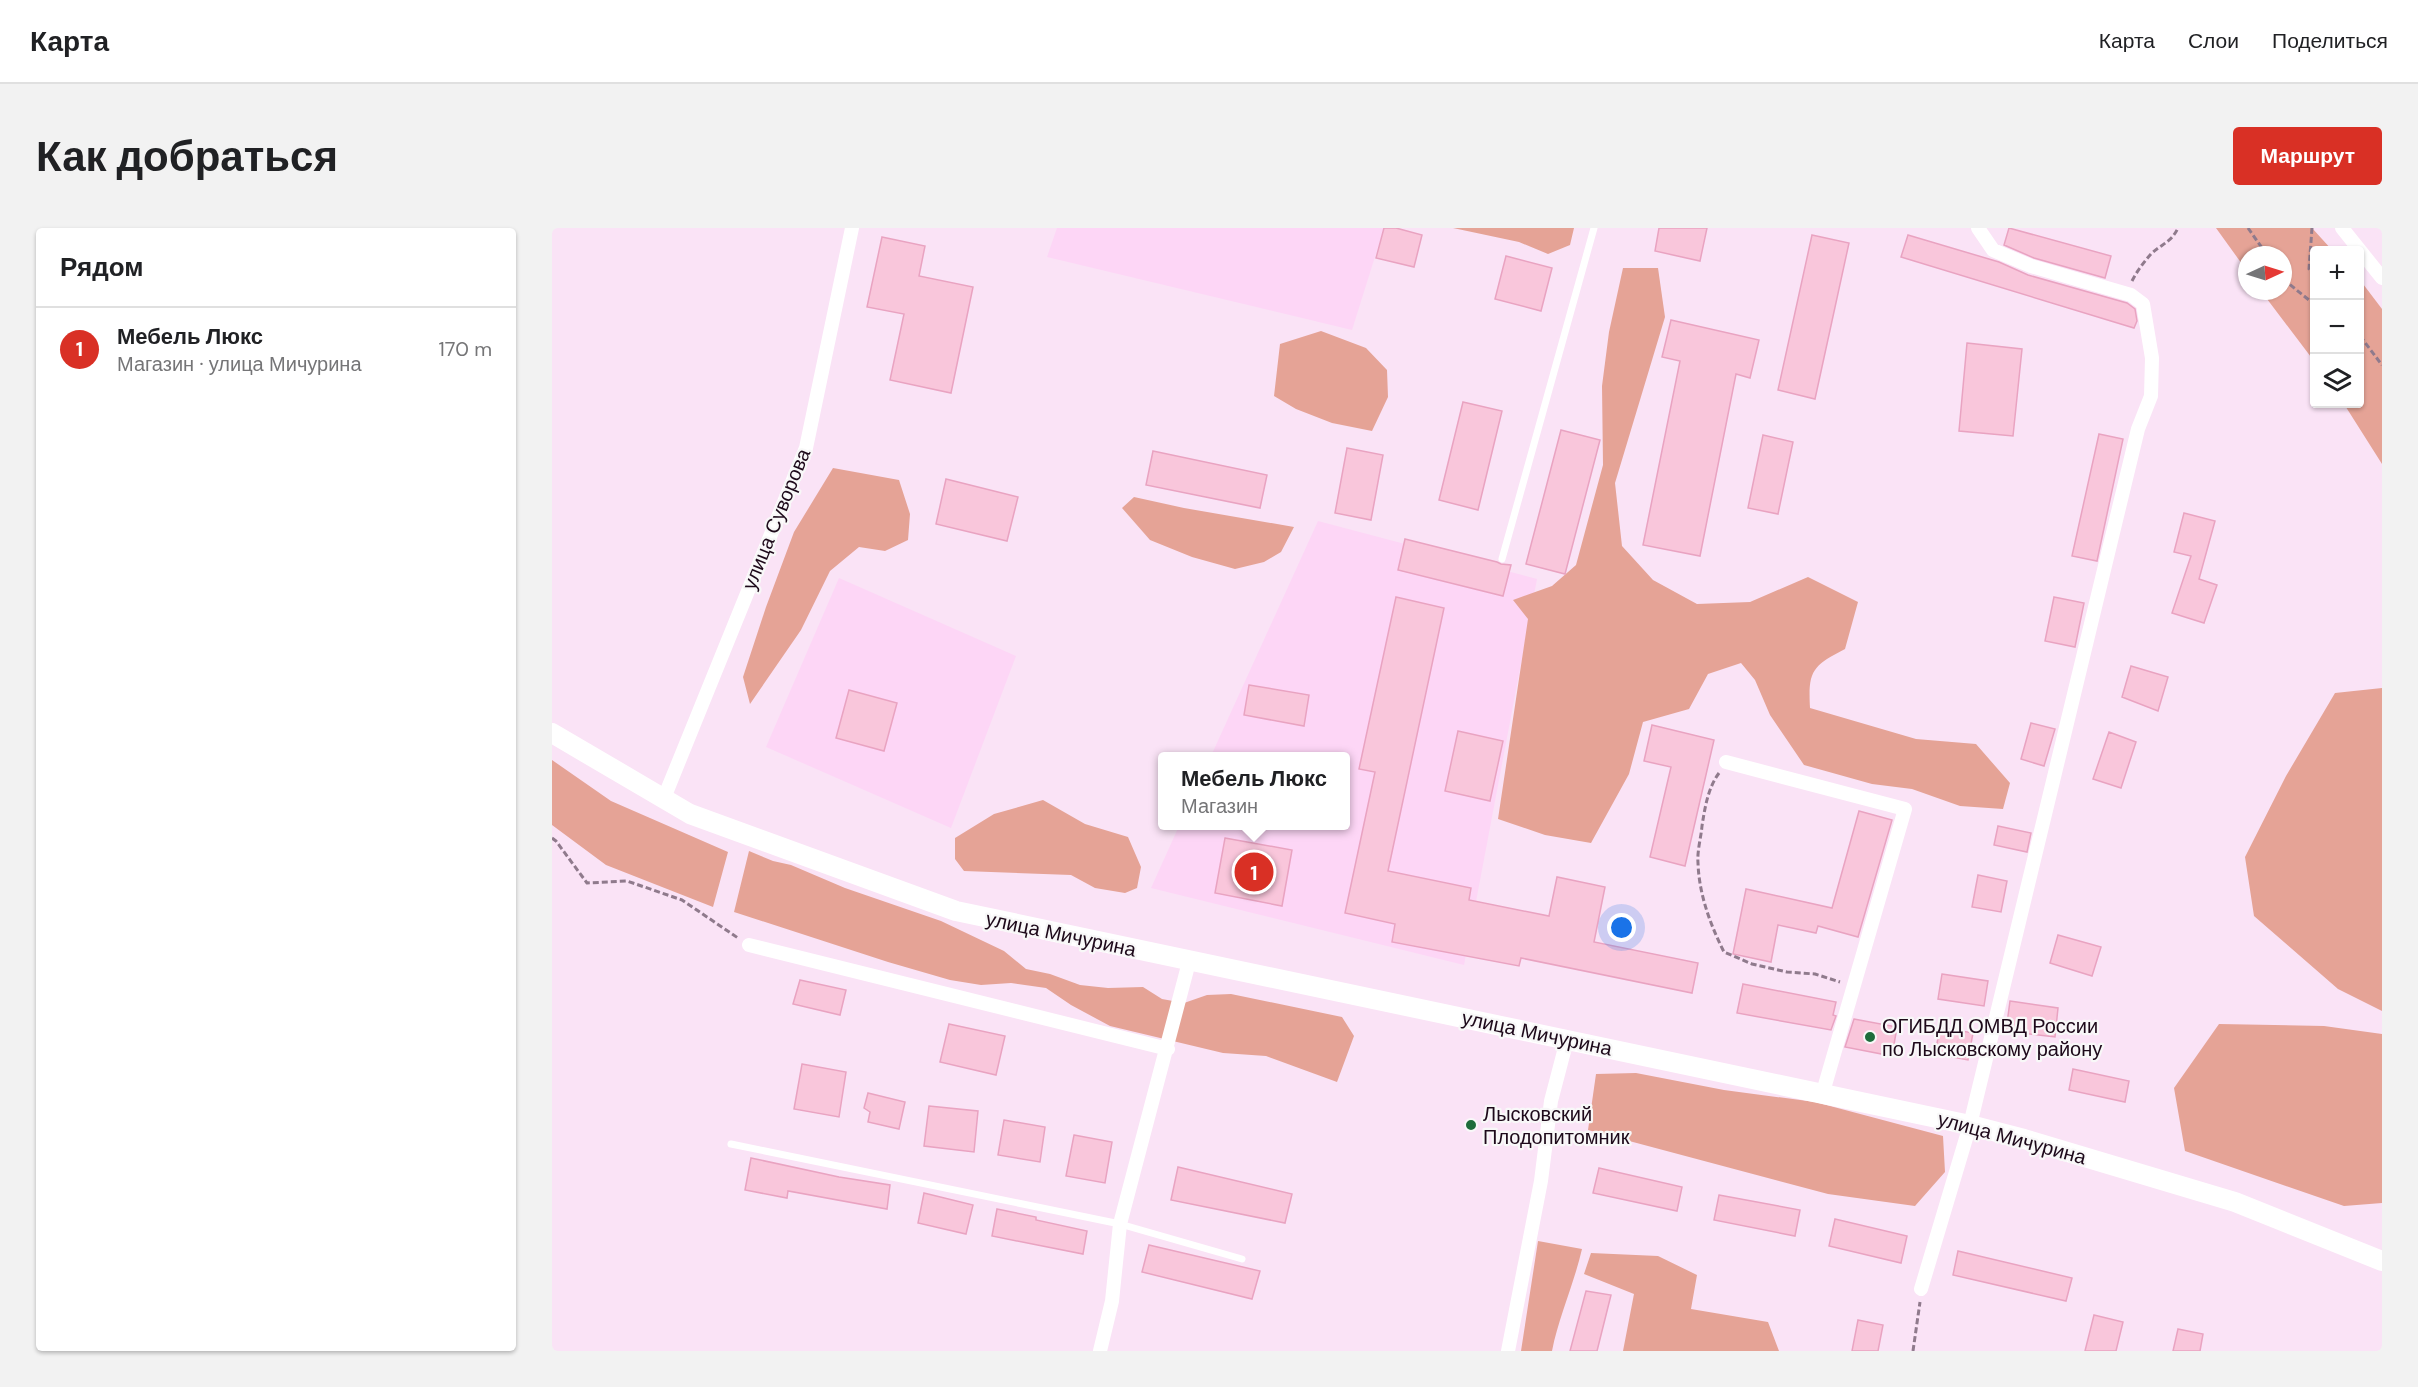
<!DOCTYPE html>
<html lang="ru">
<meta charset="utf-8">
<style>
:root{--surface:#fff;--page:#f2f2f2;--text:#202124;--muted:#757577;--line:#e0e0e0;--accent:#d93025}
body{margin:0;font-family:"DM Sans",sans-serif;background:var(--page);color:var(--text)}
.controls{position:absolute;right:18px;top:18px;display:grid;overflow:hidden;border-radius:6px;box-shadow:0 2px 4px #0004}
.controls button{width:54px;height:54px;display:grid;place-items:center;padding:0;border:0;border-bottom:2px solid var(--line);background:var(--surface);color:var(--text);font:30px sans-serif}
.compass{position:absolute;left:1686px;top:18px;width:54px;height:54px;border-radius:50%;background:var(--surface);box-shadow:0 2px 4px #0004;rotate:86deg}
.you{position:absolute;left:1070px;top:700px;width:21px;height:21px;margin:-15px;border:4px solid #fff;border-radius:50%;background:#1a73e8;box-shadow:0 0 0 9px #1a73e833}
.badge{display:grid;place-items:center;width:39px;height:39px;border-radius:50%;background:var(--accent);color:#fff;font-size:20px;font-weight:700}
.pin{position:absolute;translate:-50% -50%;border:3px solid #fff;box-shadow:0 2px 6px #0006}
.popup{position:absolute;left:606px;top:524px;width:192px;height:78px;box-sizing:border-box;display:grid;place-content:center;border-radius:6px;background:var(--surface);filter:drop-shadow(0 2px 4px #0005);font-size:20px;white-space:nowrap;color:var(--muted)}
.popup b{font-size:22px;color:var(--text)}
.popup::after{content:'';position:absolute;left:50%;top:100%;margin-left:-12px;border:12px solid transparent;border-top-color:var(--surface)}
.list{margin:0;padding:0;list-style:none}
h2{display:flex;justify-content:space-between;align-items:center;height:78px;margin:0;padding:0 24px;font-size:26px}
h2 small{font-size:20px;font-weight:400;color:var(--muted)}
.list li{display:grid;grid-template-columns:39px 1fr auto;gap:18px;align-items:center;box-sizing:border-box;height:84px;padding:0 24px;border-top:2px solid var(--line)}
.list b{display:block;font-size:22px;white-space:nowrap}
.list p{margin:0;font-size:20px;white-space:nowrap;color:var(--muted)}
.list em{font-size:20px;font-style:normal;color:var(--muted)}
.icon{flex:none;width:33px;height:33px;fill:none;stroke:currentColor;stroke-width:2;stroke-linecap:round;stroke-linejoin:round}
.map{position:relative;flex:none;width:1830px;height:1123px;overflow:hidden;border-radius:6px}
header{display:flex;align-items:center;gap:36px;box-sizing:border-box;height:84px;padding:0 30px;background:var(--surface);border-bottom:2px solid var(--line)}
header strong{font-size:28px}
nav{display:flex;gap:33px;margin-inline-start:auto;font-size:21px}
.intro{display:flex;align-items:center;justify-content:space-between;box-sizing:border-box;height:144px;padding:0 36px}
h1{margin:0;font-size:42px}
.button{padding:15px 27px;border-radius:6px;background:var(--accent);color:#fff;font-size:21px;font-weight:700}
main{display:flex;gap:36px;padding:0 36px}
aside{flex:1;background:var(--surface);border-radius:6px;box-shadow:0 2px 4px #0004}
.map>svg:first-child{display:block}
.built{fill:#fdd6f6}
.forest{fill:#e5a396}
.building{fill:#f9c6db;stroke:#e9a3c1;stroke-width:1.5}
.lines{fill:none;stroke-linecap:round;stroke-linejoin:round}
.path{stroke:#8f7a8c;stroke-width:3;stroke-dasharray:6 3;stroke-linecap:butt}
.lane{stroke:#fff;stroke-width:7}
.street{stroke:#fff;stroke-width:14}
.secondary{stroke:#fff;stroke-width:20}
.poi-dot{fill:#1e6c3b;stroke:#f8f8f8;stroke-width:2}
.labels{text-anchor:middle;stroke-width:4.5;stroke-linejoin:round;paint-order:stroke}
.street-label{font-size:20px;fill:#1d091a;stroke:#f8f8f8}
.poi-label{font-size:20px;fill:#1d091a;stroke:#f8f8f8;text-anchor:start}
</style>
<header>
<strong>Карта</strong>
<nav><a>Карта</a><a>Слои</a><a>Поделиться</a></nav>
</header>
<div class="intro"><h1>Как добраться</h1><a class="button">Маршрут</a></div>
<main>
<aside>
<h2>Рядом<small></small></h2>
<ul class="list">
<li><span class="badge">1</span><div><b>Мебель Люкс</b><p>Магазин · улица Мичурина</p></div><em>170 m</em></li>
</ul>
</aside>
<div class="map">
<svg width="1830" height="1123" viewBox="0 0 1830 1123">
<rect width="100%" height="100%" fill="#fae3f6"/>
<path class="built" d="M505,0H832L800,102L495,29Z
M766,293L985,351L912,737L599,660L627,598H794V528H659Z
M287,350L464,428L399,600L214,519Z"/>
<path class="forest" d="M901,0H1022L1018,17L996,26L967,14Z
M1664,0H1760L1780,22H1762V133L1709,63H1731V27H1695V43Z
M1071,40H1106L1113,89L1063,255L1070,318L1101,352L1145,376L1198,374L1256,349L1306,374L1293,421C1260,438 1256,443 1258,480L1364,511L1424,516L1458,555L1451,581L1408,578L1360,561L1320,556L1252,537L1218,487L1203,452L1189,435L1156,446L1137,481L1091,494L1077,546L1039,615L993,607L946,591L976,391L961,372L1000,358L1024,337L1051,237L1050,158L1057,104Z
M1808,52L1830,81V236L1792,176H1808Z
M769,103L814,120L835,142L836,169L820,203L780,195L744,181L722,168L728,116Z
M281,240L347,252L358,286L356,312L333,323L307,319L278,343L249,402L198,476L191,449L214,379L242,304Z
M582,269L632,280L742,299L729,324L712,334L683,341L640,329L598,312L570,280Z
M1830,460V783L1786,761L1702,688L1693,629L1734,548L1783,465Z
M0,532L59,573L176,624L161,679L54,637L0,597Z
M491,572L533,596L576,609L589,639L585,660L573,665L543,660L519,647L412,643L403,631V610L442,586Z
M197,623L221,633L239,637L293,660L389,693L452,723L474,741L498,746L528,757L556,760L591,759L610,771L632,775L655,767L679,766L790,789L802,808L785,854L714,828L671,825L558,798L519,777L494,760L459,755L429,757L398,752L336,734L182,684Z
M1667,796L1772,798L1830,806V975L1792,978L1633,923L1622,860Z
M1084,845L1172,862L1263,874L1391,908L1393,944L1363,978L1276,966L1036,902L1044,846Z
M986,1013L1030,1021C1022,1056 1007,1088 1000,1123H969Z
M1039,1025L1106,1028L1145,1047L1139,1081L1216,1094L1227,1123H1071L1082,1066L1032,1046Z"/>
<path class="building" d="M832,0H844L870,7L862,39L824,30Z
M1107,0H1155L1148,33L1103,23Z
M1457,0L1559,28L1553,50L1482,30L1452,17Z
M1260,7L1297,15L1263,171L1226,162Z
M1356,7L1447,34L1476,47L1575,75L1583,81L1585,93L1582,100L1349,29Z
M330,9L373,18L367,48L421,59L399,165L338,152L352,86L315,79Z
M954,28L1000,40L989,83L943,71Z
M1119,92L1207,112L1198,150L1184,146L1148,328L1091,317L1128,133L1110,129Z
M1415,115L1470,121L1461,208L1407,203Z
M911,174L950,183L926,282L887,272Z
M1009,202L1048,212L1013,346L974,336Z
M1547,206L1571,211L1545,333L1520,328Z
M1211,207L1241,214L1226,286L1196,280Z
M795,220L831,227L819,292L783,285Z
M601,223L715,247L708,280L594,257Z
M394,251L466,269L455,313L384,296Z
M1632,285L1663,293L1647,351L1665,357L1652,395L1620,385L1639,328L1622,324Z
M853,311L945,334L949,336L959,337L951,368L846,342Z
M844,369L892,380L836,643L919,660L917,672L997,688L1005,649L1053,659L1042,714L1146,735L1140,765L969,730L967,738L840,714L843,696L793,685L823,544L807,541Z
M1502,369L1532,375L1523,419L1493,413Z
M1579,438L1616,449L1606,483L1570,469Z
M697,457L757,467L752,498L692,487Z
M297,462L345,475L332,523L284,510Z
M1479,495L1503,501L1492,538L1469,531Z
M1100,497L1162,512L1133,638L1098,629L1119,539L1092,533Z
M906,503L951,513L938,573L893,563Z
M1557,504L1584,514L1569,560L1541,551Z
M1307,583L1340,592L1306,709L1266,698L1264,705L1226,697L1219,734L1181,726L1194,661L1280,680Z
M1446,598L1479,605L1475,624L1442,617Z
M673,610L740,622L730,678L663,665Z
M1426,647L1455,653L1449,684L1420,679Z
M1506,707L1549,719L1540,748L1498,735Z
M1390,746L1436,753L1432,778L1386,771Z
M248,752L294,762L288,787L241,776Z
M1191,756L1284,774L1281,787L1284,788L1279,802L1185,785Z
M1458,773L1506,780L1503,809L1454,803Z
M1302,791L1345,799L1340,828L1293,819Z
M397,796L453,808L444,847L388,834Z
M1388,799L1421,805L1416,832L1383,826Z
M250,836L294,844L287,889L242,881Z
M1521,841L1577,853L1573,874L1517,862Z
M316,865L353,874L347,901L316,894L318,884L312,880Z
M377,878L426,883L422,924L372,918Z
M452,892L493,899L488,934L446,927Z
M522,907L560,914L553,955L514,948Z
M199,930L287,949L338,957L335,981L236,963L235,970L193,962Z
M626,939L740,966L733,995L619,972Z
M1047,940L1130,959L1125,983L1041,965Z
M372,965L421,977L414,1006L366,995Z
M1167,967L1248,982L1243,1008L1162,992Z
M445,981L484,989V992L535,1003L531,1026L440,1008Z
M1283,991L1355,1008L1349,1035L1277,1018Z
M597,1017L708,1043L700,1071L590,1044Z
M1406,1023L1520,1050L1514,1073L1401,1047Z
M1034,1063L1059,1067L1045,1123H1018Z
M1542,1087L1571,1094L1564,1123H1533Z
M1306,1092L1331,1097L1326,1123H1300Z
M1626,1101L1651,1106L1648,1123H1621Z"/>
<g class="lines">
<path class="path" d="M1696,0L1715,27
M1760,0L1757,41L1762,48
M1731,51L1757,72L1762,73
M1580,53C1585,43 1592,34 1599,26C1609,16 1619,15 1626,0
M1808,108L1830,137
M1167,545C1156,560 1153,579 1150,598C1149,610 1145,623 1146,635C1147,666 1158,696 1172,724L1200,736L1235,744L1263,746L1288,754
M0,610L4,613L35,655L75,653L130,672L186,710
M1361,1123L1368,1074"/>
<path class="lane" d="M950,331L1042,0
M179,916L568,996L690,1031"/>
<path class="street" d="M1790,0L1830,50
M1174,534L1353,581L1271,864
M112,570L254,220L300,0
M197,717L616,821
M1369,1061L1418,897L1586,201L1599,168L1600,130L1591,76L1579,67L1479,38L1441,22L1426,0
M548,1123L560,1073L568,996L637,734
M956,1123L989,953L999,873L1015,812"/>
<path class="secondary" d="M0,505L138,586L404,683L1418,897L1472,911L1683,974L1830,1033"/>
</g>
<g class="poi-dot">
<circle cx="1318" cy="809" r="6"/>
<circle cx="919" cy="897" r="6"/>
</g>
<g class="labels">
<g class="street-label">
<text transform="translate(224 291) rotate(-68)" y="7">улица Суворова</text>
<text transform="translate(509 706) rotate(12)" y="7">улица Мичурина</text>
<text transform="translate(985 805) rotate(12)" y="7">улица Мичурина</text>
<text transform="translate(1460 910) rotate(15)" y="7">улица Мичурина</text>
</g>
<g class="poi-label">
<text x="1330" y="805">ОГИБДД ОМВД России<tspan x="1330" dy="23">по Лысковскому району</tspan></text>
<text x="931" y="893">Лысковский<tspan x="931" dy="23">Плодопитомник</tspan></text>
</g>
</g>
</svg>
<div class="controls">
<button>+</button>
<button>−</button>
<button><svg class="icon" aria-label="layers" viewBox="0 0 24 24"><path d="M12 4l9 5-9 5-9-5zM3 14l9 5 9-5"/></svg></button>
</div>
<svg class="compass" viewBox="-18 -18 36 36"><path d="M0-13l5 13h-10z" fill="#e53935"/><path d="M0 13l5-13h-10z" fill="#757577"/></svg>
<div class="you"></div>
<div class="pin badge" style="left:702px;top:644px">1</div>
<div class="popup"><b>Мебель Люкс</b>Магазин</div>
</div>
</main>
